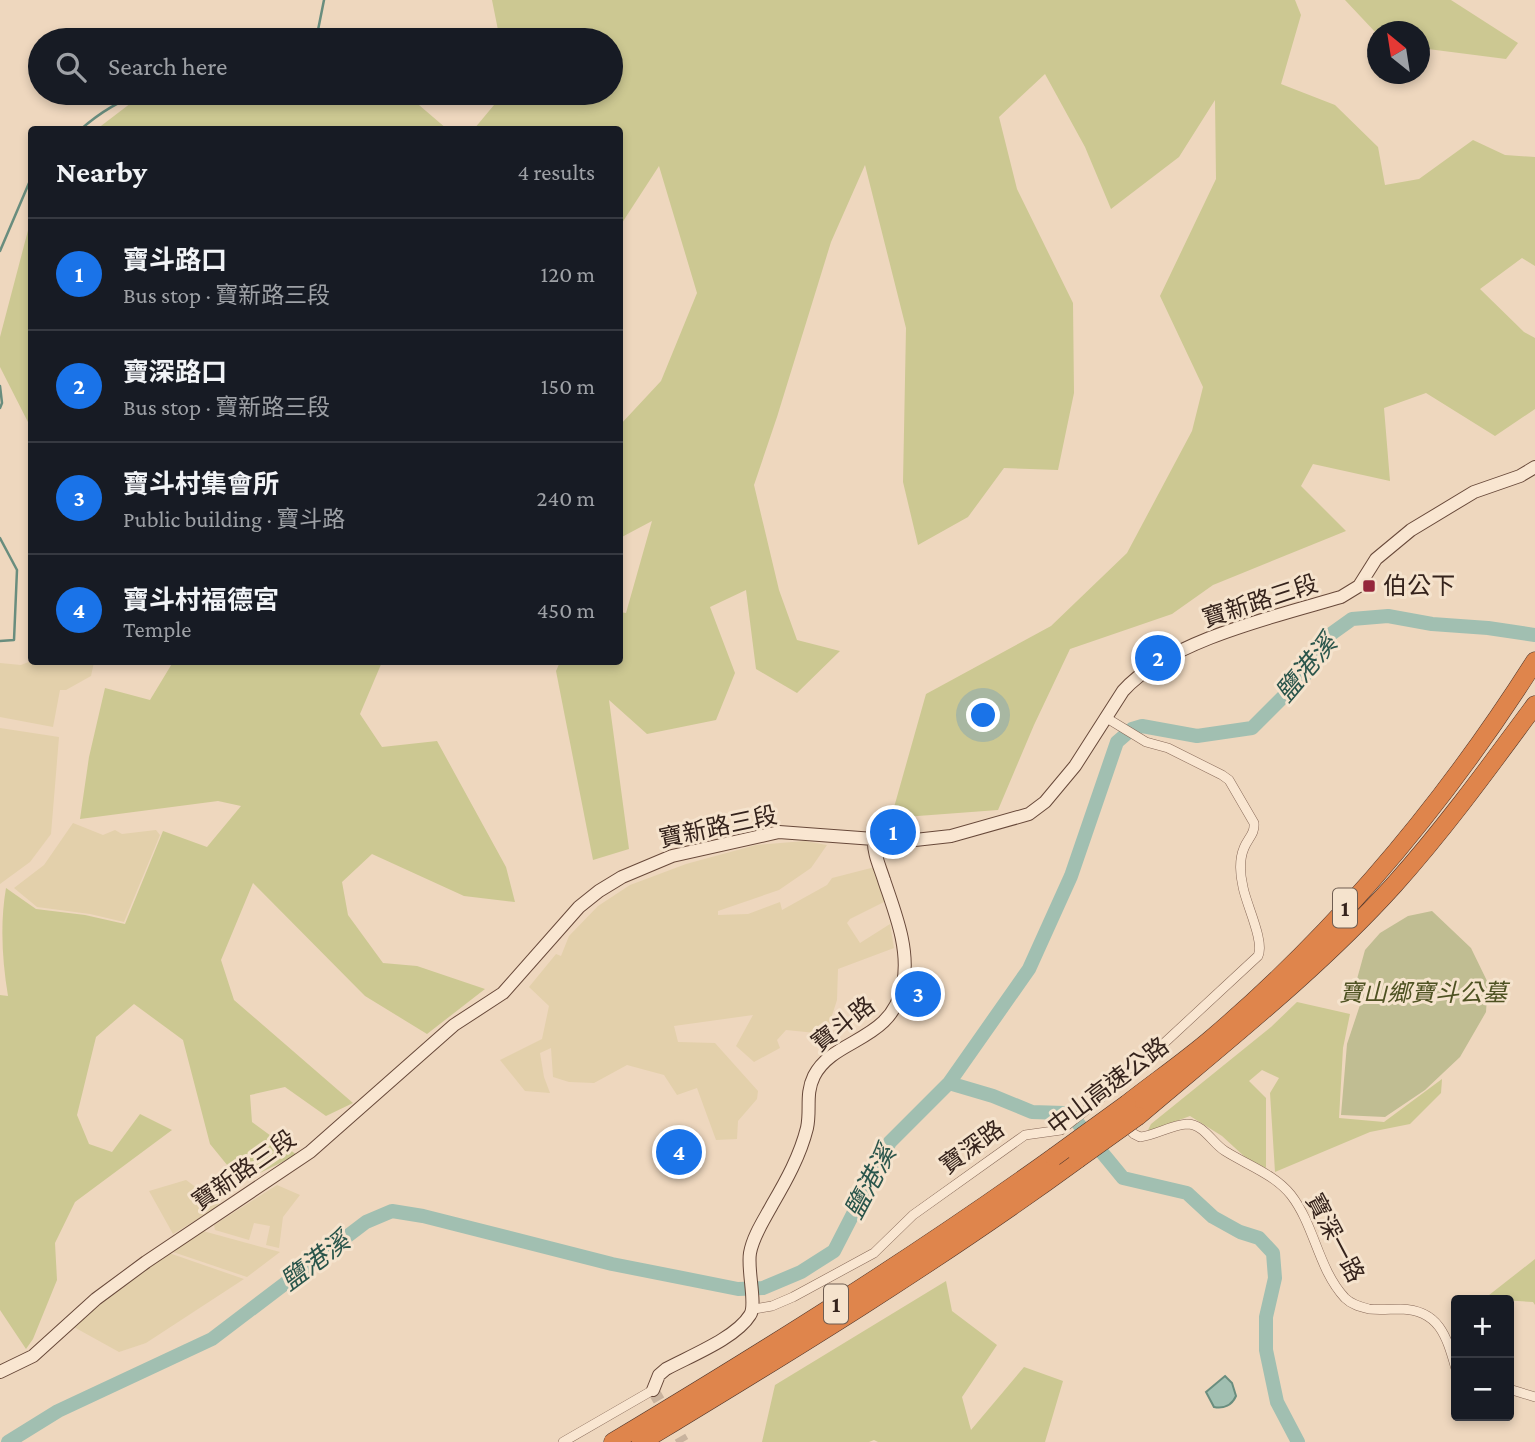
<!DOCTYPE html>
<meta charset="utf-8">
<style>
:root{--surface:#171b24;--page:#20242c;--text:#f1f3f6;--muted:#9ea1a6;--line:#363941;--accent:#1a73e8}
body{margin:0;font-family:"Crimson Pro","Noto Sans TC",serif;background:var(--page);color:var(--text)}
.controls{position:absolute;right:21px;bottom:21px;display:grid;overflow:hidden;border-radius:7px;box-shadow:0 4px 10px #0003}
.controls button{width:63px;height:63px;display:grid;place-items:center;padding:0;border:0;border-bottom:2px solid var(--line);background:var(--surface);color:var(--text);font:35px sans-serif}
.compass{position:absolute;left:1367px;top:21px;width:63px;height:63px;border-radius:50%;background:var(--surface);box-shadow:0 4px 10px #0003;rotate:330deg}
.you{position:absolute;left:984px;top:716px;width:24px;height:24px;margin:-18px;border:5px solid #fff;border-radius:50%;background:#1a73e8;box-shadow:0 0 0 10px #1a73e833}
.badge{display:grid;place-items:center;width:46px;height:46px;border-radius:50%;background:var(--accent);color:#fff;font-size:23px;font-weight:700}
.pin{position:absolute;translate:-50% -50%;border:4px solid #fff;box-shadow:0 2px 7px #0006}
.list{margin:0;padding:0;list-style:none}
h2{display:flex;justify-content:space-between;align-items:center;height:91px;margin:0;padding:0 28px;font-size:30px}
h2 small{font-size:23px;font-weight:400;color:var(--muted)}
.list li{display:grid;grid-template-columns:46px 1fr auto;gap:21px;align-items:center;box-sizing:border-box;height:112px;padding:0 28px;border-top:2px solid var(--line)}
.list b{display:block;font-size:26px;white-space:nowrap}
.list p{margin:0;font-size:23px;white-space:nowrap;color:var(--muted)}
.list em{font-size:23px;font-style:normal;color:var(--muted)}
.icon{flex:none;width:38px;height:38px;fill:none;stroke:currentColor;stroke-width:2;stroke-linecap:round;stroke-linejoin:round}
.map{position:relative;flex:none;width:1535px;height:1442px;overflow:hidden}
.search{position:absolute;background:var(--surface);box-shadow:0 4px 10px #0003;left:28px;top:28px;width:595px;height:77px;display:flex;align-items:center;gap:18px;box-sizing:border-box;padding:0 24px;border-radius:38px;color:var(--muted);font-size:26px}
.panel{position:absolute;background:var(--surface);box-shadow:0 4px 10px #0003;left:28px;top:126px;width:595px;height:539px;border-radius:7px}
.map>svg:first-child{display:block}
.farmland{fill:#e3d0ab}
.green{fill:#ccc892}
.cemetery{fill:#c0bd92}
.water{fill:#a1bfb1;stroke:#698d7e;stroke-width:2}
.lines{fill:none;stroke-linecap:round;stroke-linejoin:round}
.stream{stroke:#698d7e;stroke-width:2.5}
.river{stroke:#a1bfb1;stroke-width:14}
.secondary-tunnel{stroke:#c9b39e;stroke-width:12;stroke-dasharray:12 6;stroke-linecap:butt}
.street-casing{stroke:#866857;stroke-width:10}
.secondary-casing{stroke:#68493a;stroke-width:14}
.highway-casing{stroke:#53372b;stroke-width:19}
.street{stroke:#f9e6d1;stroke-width:9}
.secondary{stroke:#f9e6d1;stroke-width:12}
.highway{stroke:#df854c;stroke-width:18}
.highway-bridge-casing{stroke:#53372b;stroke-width:19;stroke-linecap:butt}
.highway-bridge{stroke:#df854c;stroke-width:18}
.poi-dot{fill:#95263b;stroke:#f5e3cd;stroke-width:2.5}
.labels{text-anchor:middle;stroke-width:6;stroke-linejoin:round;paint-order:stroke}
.shield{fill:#f5e3cd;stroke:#6f5d51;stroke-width:2}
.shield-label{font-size:23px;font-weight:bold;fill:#35231c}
.poi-label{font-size:24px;fill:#35231c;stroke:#f5e3cd;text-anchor:start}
.street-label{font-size:24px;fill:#35231c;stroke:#f5e3cd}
.park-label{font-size:24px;font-style:italic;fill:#4e5222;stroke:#f5e3cd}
.water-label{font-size:26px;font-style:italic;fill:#2a554b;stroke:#f5e3cd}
</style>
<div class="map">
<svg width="1535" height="1442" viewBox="0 0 1535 1442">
<rect width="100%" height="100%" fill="#eed7be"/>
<path class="farmland" d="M31,661L94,662L91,676L66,690H60L53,727L0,717V663L21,665Z
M0,728L59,737L51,834L30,862L0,884Z
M73,823L103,835L115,830L122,834L156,830L160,835L124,922L90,914L37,907L14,888L44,865Z
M805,841L827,845L811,868L779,890L718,911V915L748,914L780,902L782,910L827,885L832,878L875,867L886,901L850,919L847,923L860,943L890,924L894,948L838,969L837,1000L826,1034L786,1030L777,1040L780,1048L754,1062L736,1046L753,1015L674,1026L678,1042L715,1043L758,1091L757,1099L738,1121L737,1139L716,1140L697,1088L677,1095L664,1075L627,1065L594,1083L569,1082L553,1077L551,1048L540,1053L544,1077L550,1093L525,1091L500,1060L542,1039L549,1006L529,987L556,954L561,956L569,936L598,906L630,885L686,864L756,845Z
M186,1180L221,1205L173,1234L149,1191Z
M277,1185L300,1195L283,1217L279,1248L266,1245L270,1226L254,1223L249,1240L215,1230L214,1225Z
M203,1231L280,1252L247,1277L173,1252Z
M169,1253L244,1279L146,1343L119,1352L72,1326Z"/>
<path class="green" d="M492,0H1295L1301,15L1281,84L1335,105L1378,147L1385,185L1419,179L1473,140L1505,155L1535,157V266L1522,258L1480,289L1524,332L1535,338V409L1495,436L1426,393L1384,408L1390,481L1313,464L1301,486L1346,531L1213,585L1172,614L1070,649L1034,725L998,810L891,818L926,694L1051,626L1127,553L1192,431L1203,387L1160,296L1216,179L1215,100L1179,157L1111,209L1085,147L1045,74L999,117L1017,189L1073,303L1074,393L1058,470L1004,468L968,517L918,545L903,482L906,328L865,165L831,242L777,417L754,485L779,590L797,640L840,651L797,693L756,669L746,590L710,607L735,673L716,720L647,734L609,700L629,849L593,860L556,671L560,662H620V612L626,613L652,521L620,538V425L661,381L697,293L659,166L620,226V130L474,129L504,93H611V40H500Z
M1345,0H1451L1518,43L1506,59L1420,48V32H1378L1377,34Z
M164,93H405L447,129H97L131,103Z
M31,219V428L0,367V337Z
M173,662H382L360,714L382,747L437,741L506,867L515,902L464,896L372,854L342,882L348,915L383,963L417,966L485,989L427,1034L365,996L253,883L221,960L234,1000L353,1103L326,1116L285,1087L250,1095L252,1122L297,1155L241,1182L210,1144L183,1040L134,1004L96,1037L77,1115L89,1144L112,1152L140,1114L172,1130L75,1202L55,1243L57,1280L33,1339L26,1349L0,1310V995L8,996C2,960 0,923 6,888L36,909L85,915L125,924L163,831L207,847L241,806L218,801L80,819L89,757L105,688L150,700Z
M1297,1002L1350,1014L1343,1048L1339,1118L1384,1122L1442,1079L1441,1093L1410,1124L1370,1132L1275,1172L1270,1093L1279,1078L1262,1070L1249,1081L1266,1098V1168L1246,1158L1222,1136L1190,1116L1147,1132L1151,1124L1271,1027Z
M1535,1259V1305L1533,1302L1484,1299Z
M946,1281L952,1311L997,1345L962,1397L971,1430L1024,1367L1063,1381L1045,1442H878L874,1440L869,1442H762L775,1385Z"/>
<path class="cemetery" d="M1432,911L1471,948L1488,983L1486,1012L1460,1057L1425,1090L1385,1117L1341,1115L1347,1044L1360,1005L1357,979L1365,950L1380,933L1408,916Z"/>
<path class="water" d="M1225,1376L1232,1383L1236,1396C1232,1405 1224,1409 1214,1407L1206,1392Z"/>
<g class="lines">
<path class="stream" d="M302,40L317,35L324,0
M80,130C98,114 120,100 143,93
M0,251L32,176
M0,386L2,403L0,408
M0,538L17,570L14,640L0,641"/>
<path class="river" d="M949,1083L993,1096L1032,1112L1064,1113L1072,1116L1123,1178L1187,1193L1213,1217L1240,1232L1259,1238L1273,1253L1275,1278L1266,1317V1350L1277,1402L1298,1442
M8,1442L58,1411L212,1339L366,1222L392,1211L423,1216L612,1264L738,1289L763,1288L801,1272L834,1251L890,1142L949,1083L1029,969L1071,876L1117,742L1132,729L1142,726L1197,736L1252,728L1311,669L1324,639L1352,619L1388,616L1432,624L1488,628L1535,635"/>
<path class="secondary-tunnel" d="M653,1390L683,1442"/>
<defs>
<path id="street" d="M1125,1125L1134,1134L1140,1137C1156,1135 1171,1125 1187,1124C1204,1124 1212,1143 1225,1151C1247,1165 1274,1174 1291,1195C1315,1226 1318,1269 1345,1298C1352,1305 1361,1307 1369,1309C1380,1310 1390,1309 1401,1309C1440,1310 1447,1338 1456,1369
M754,1309L772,1306L793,1297L874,1253L913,1215L1025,1135L1061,1130L1101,1098L1121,1074L1161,1046L1258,956C1265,942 1246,904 1243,887C1240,874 1239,860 1244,848C1248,838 1255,834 1254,823L1229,780L1222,775L1168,748L1146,742L1105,717
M1509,1389L1535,1397
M563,1442L653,1390"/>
<path id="secondary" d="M0,1372L33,1356L96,1299L146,1262L310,1152L454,1025L503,993L579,907L599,891L622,877L672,856L779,832L874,839L915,840L951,836L1029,814L1045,802L1075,766L1123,691C1168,641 1276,616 1341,597L1359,586L1376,559L1411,530L1474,492L1520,476L1535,467
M653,1390L659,1375L666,1369C690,1356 736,1338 750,1315C757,1305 747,1270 750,1253C753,1236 764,1220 772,1205C786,1181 800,1156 807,1128C811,1110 805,1094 814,1076C834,1037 892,1043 903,984C910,949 895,913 884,880C880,867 873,853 874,839"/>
<path id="highway" d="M1127,1104C1155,1082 1184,1062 1211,1039C1338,931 1446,801 1535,661
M1138,1116C1225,1042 1317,970 1394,885C1445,828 1490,766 1535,705
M613,1442C763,1352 912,1259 1054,1157
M641,1442C790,1352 937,1262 1078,1159"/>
</defs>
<use href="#street" class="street-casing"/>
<use href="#secondary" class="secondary-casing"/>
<use href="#highway" class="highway-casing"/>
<use href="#street" class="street"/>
<use href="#secondary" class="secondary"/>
<use href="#highway" class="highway"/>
<defs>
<path id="highway-bridge" d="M1054,1157L1127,1104
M1078,1159L1138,1116"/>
</defs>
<use href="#highway-bridge" class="highway-bridge-casing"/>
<use href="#highway-bridge" class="highway-bridge"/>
</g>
<rect class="poi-dot" x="1362" y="579" width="14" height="14" rx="3.5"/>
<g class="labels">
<g class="shield">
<rect x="1333" y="888.5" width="24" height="39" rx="5"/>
<rect x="824" y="1284.5" width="24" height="39" rx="5"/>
</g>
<g class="shield-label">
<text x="1345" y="916">1</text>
<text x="836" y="1312">1</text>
</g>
<g class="poi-label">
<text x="1383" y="594">伯公下</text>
</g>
<g class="street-label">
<text transform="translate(1260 601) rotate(-18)" y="8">寶新路三段</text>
<text transform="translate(718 827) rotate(-12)" y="8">寶新路三段</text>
<text transform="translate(843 1024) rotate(-38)" y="8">寶斗路</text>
<text transform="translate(1108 1086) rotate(-37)" y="8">中山高速公路</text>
<text transform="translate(972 1147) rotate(-36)" y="8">寶深路</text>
<text transform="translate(244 1170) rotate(-35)" y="8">寶新路三段</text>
<text transform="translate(1335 1238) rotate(62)" y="8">寶深一路</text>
</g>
<g class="park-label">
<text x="1423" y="1001">寶山鄉寶斗公墓</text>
</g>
<g class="water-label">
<text transform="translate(1306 668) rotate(-50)" y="9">鹽港溪</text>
<text transform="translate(870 1182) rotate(-62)" y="9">鹽港溪</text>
<text transform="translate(315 1261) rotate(-37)" y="9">鹽港溪</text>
</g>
</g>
</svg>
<div class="controls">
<button>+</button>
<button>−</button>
</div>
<svg class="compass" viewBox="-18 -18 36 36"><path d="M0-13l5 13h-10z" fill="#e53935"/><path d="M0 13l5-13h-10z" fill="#9ea1a6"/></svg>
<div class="you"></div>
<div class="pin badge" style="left:893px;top:832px">1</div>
<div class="pin badge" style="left:1158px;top:658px">2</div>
<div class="pin badge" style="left:918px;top:994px">3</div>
<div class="pin badge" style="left:679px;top:1152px">4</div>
<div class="search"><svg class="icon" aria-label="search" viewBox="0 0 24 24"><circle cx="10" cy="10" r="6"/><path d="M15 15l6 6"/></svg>Search here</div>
<section class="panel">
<h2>Nearby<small>4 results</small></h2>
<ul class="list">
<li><span class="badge">1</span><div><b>寶斗路口</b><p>Bus stop · 寶新路三段</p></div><em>120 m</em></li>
<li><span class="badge">2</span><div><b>寶深路口</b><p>Bus stop · 寶新路三段</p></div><em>150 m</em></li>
<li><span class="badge">3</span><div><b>寶斗村集會所</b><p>Public building · 寶斗路</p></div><em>240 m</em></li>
<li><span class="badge">4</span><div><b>寶斗村福德宮</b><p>Temple</p></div><em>450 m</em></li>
</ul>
</section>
</div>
